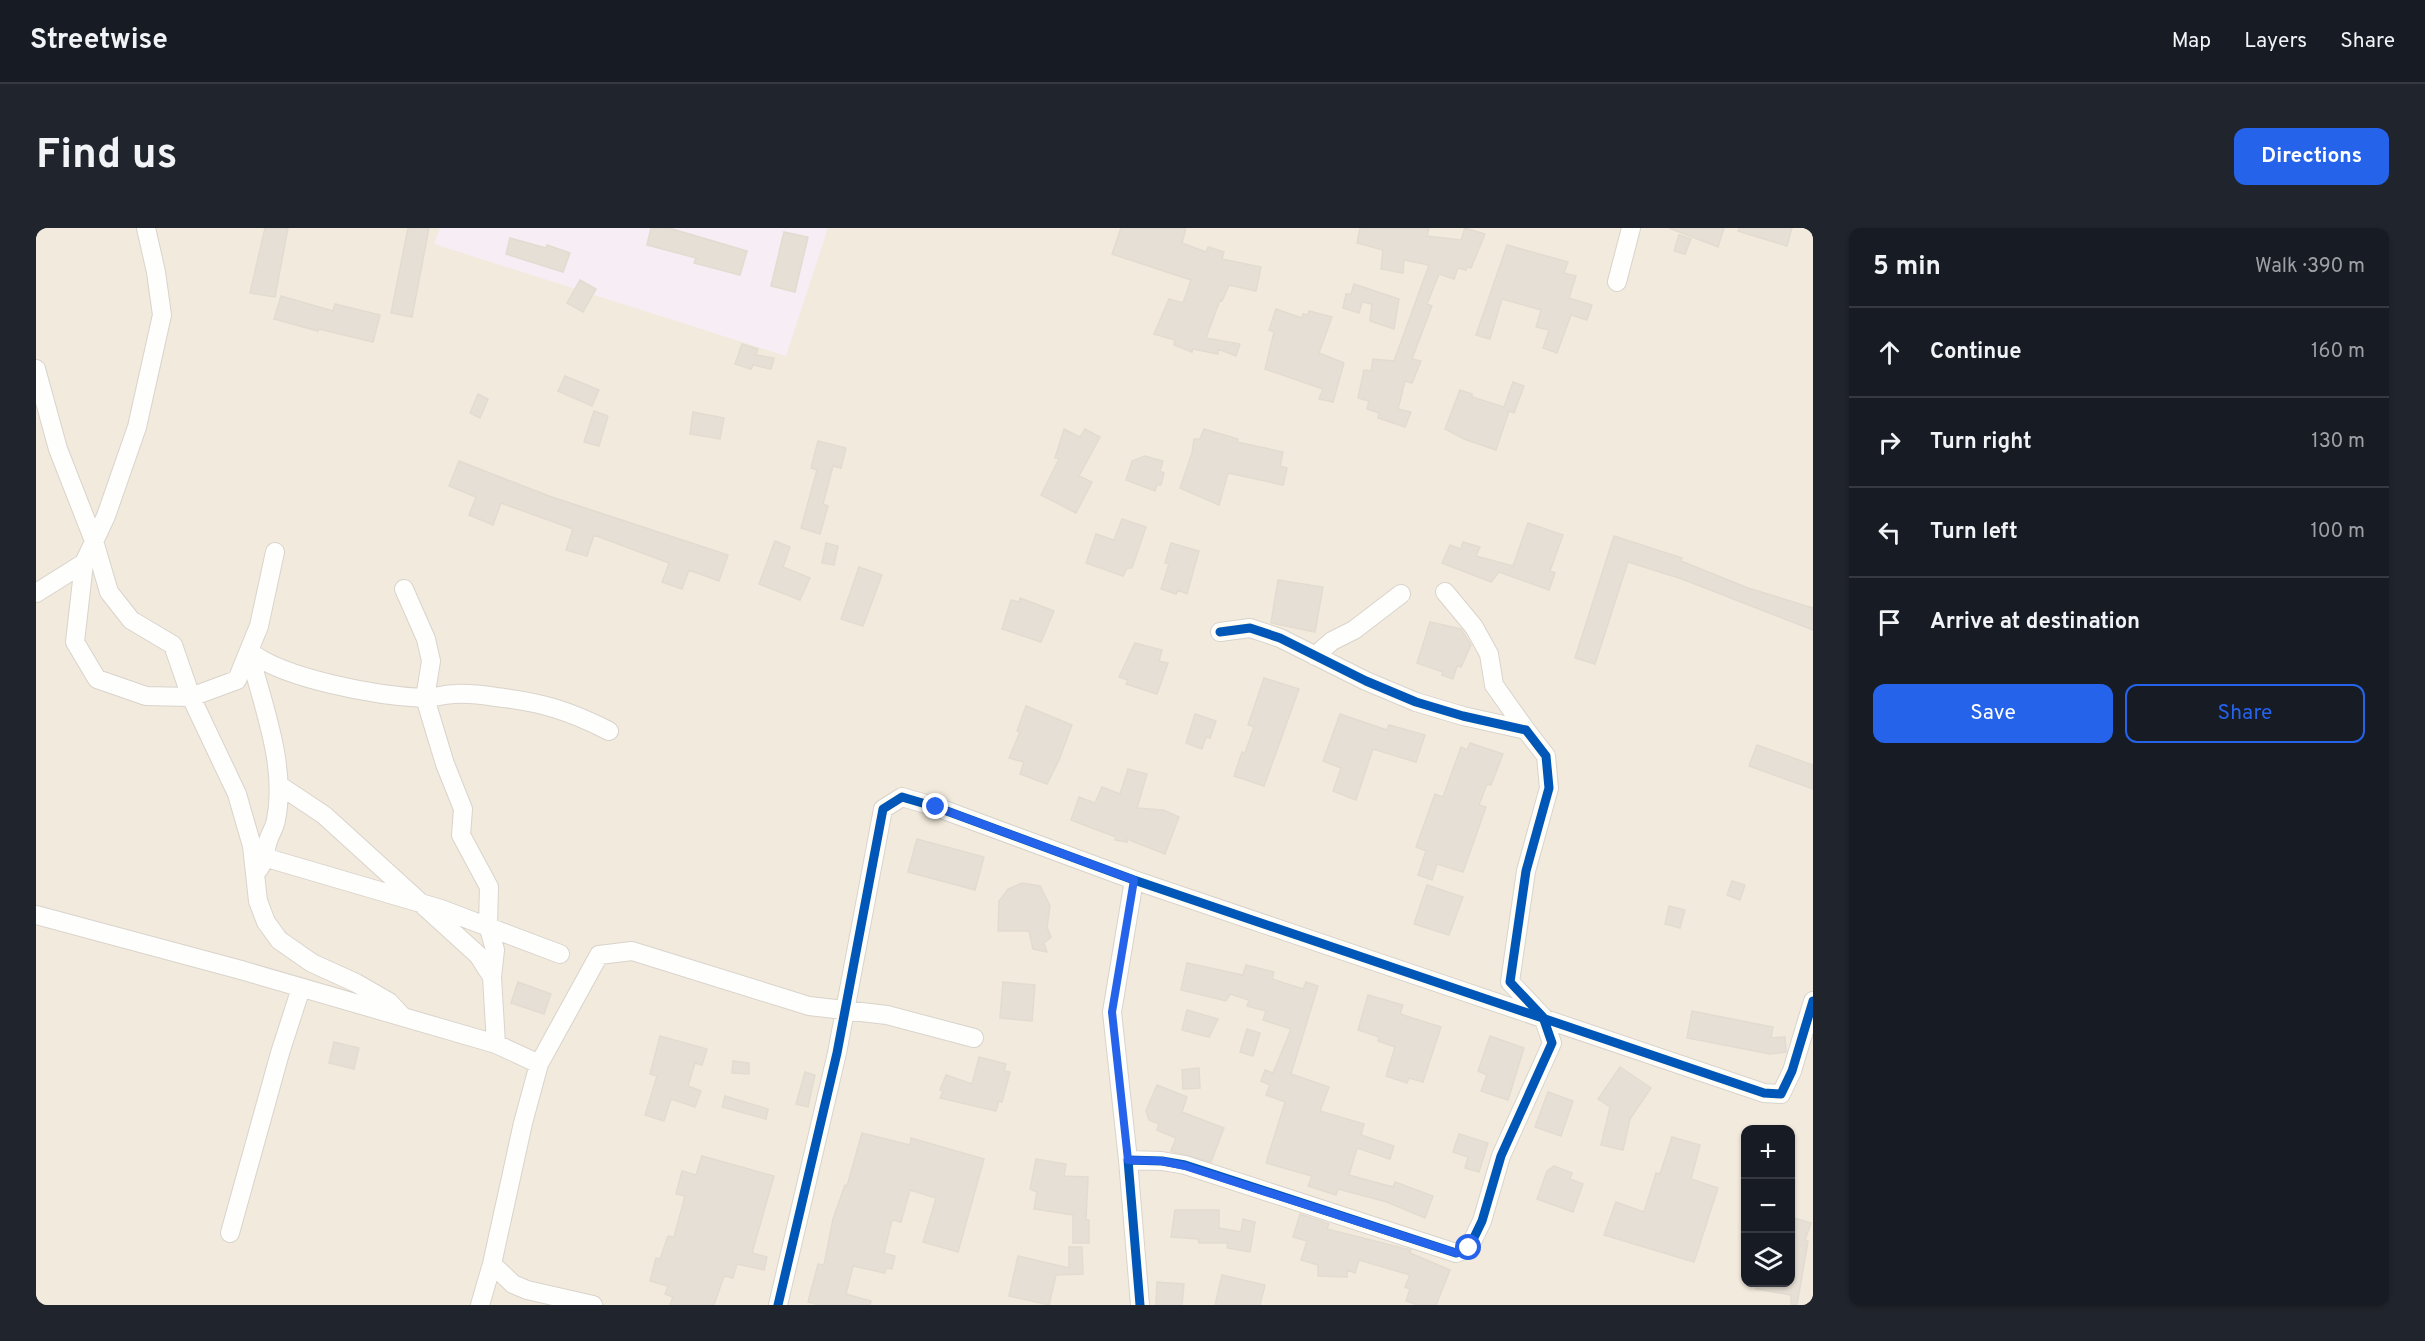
<!DOCTYPE html>
<meta charset="utf-8">
<style>
:root{--surface:#171b24;--page:#20242c;--text:#f1f3f6;--muted:#9ea1a6;--line:#363941;--accent:#2563eb}
body{margin:0;font-family:Overpass,sans-serif;background:var(--page);color:var(--text)}
.controls{position:absolute;right:18px;bottom:18px;display:grid;overflow:hidden;border-radius:12px;box-shadow:0 2px 4px #0004}
.controls button{width:54px;height:54px;display:grid;place-items:center;padding:0;border:0;border-bottom:2px solid var(--line);background:var(--surface);color:var(--text);font:30px sans-serif}
.stop{position:absolute;width:18px;height:18px;margin:-14px;border:4px solid #2563eb;border-radius:50%;background:#fff}
.stop.end{background:#2563eb;border-color:#fff;box-shadow:0 2px 6px #0008}
.list{margin:0;padding:0;list-style:none}
h2{display:flex;justify-content:space-between;align-items:center;height:78px;margin:0;padding:0 24px;font-size:26px}
h2 small{font-size:20px;font-weight:400;color:var(--muted)}
.list li{display:grid;grid-template-columns:39px 1fr auto;gap:18px;align-items:center;box-sizing:border-box;height:90px;padding:0 24px;border-top:2px solid var(--line)}
.list b{display:block;font-size:22px;white-space:nowrap}
.list em{font-size:20px;font-style:normal;color:var(--muted)}
.actions{display:flex;gap:12px;padding:18px 24px}
.actions a{flex:1;padding:14px 0;border:2px solid var(--accent);border-radius:12px;text-align:center;font-size:21px;color:var(--accent)}
.actions .main{background:var(--accent);color:#fff}
.icon{flex:none;width:33px;height:33px;fill:none;stroke:currentColor;stroke-width:2;stroke-linecap:round;stroke-linejoin:round}
.map{position:relative;flex:none;width:1777px;height:1077px;overflow:hidden;border-radius:12px}
header{display:flex;align-items:center;gap:36px;box-sizing:border-box;height:84px;padding:0 30px;background:var(--surface);border-bottom:2px solid var(--line)}
header strong{font-size:28px}
nav{display:flex;gap:33px;margin-inline-start:auto;font-size:21px}
.intro{display:flex;align-items:center;justify-content:space-between;box-sizing:border-box;height:144px;padding:0 36px}
h1{margin:0;font-size:42px}
.button{padding:15px 27px;border-radius:12px;background:var(--accent);color:#fff;font-size:21px;font-weight:700}
main{display:flex;gap:36px;padding:0 36px}
aside{flex:1;background:var(--surface);border-radius:12px;box-shadow:0 2px 4px #0004}
.map>svg:first-child{display:block}
.residential{fill:#f2eadc;fill-rule:evenodd}
.education{fill:#f7edf5}
.building{fill:#e6dfd5;stroke:#e3dbd0;stroke-width:1.5}
.lines{fill:none;stroke-linecap:round;stroke-linejoin:round}
.minor-casing{stroke:#d9d3cc;stroke-width:20}
.minor{stroke:#fefefc;stroke-width:18}
.cycleway-casing{stroke:#fffcf1;stroke-width:13}
.cycleway{stroke:#0057b8;stroke-width:9}
.route{stroke:#2563eb;stroke-width:8}
</style>
<header>
<strong>Streetwise</strong>
<nav><a>Map</a><a>Layers</a><a>Share</a></nav>
</header>
<div class="intro"><h1>Find us</h1><a class="button">Directions</a></div>
<main>
<div class="map">
<svg width="1777" height="1077" viewBox="0 0 1777 1077">
<rect width="100%" height="100%" fill="#f9f6ee"/>
<path class="residential" d="M0,0H1777V1077H0ZM1710,902H1754V1054H1710Z"/>
<path class="education" d="M404,0H792L750,128L398,16Z"/>
<path class="building" d="M229,0H252L239,69L214,65Z
M372,0H393L376,89L355,85Z
M615,0H633L711,23L704,47L658,35L660,30L611,17Z
M1085,0H1150L1146,15L1170,24L1172,19L1188,24L1186,31L1225,39L1220,63L1193,57L1186,73L1184,72L1170,110L1204,116L1200,128L1182,121V126L1157,121L1156,124L1138,117L1139,112L1118,106L1133,71L1147,75L1155,52L1076,26Z
M1324,0H1393L1391,8L1425,12L1429,0L1449,6L1435,40L1431,39L1430,42L1422,40L1418,51L1403,46L1391,76L1396,78L1376,131L1385,133L1376,155L1369,153L1362,181L1375,184L1369,199L1342,190L1343,185L1331,181L1333,173L1322,170L1328,142L1335,143L1337,131L1358,133L1393,37L1368,32L1367,45L1345,41L1347,22L1321,15Z
M1633,0H1688L1682,19Z
M1703,0H1756L1751,18L1702,3Z
M748,4L772,9L759,64L735,58Z
M1643,7L1655,11L1649,26L1638,23Z
M474,10L510,20L511,17L534,25L527,44L470,26Z
M1471,17L1532,34L1528,45L1540,48L1533,70L1556,77L1551,92L1535,87L1521,125L1507,120L1513,102L1500,99L1505,82L1466,71L1454,111L1440,107Z
M544,52L560,61L547,84L531,75Z
M1318,56L1363,71L1358,101L1334,93L1336,76L1326,74L1323,85L1307,80L1310,66H1315Z
M245,68L297,83L299,76L344,87L337,114L283,101L282,103L238,91Z
M1240,81L1266,90L1267,86L1272,87L1273,83L1296,89L1283,125L1308,135L1297,174L1283,171L1287,161L1229,141L1238,104L1233,102Z
M706,116L722,121L720,127L738,130L735,141L717,137L715,141L699,136Z
M529,148L563,162L556,178L522,163Z
M1477,154L1488,158L1478,185L1473,183L1460,222L1428,211L1409,201L1424,162L1436,166V169L1468,179Z
M442,166L452,171L444,190L434,185Z
M558,183L572,188L563,218L548,214Z
M657,184L688,190L684,211L654,206Z
M1028,201L1044,209L1049,201L1064,209L1043,248L1056,254L1040,285L1005,267L1023,231L1019,230Z
M1168,201L1202,211L1201,214L1247,224L1244,238L1251,240L1247,257L1192,245L1183,277L1144,260L1156,225L1158,211H1164Z
M782,213L810,220L805,240L797,238L787,276L792,278L784,306L765,300L781,242L775,240Z
M1109,228L1127,233L1124,243L1128,245L1125,257H1121L1119,263L1090,252L1096,233Z
M423,233L513,268L692,327L683,353L653,342L646,361L626,354L633,335L558,307L551,328L530,322L537,301L465,275L457,297L433,287L440,269L413,258Z
M1086,291L1110,299L1096,340H1091L1087,348L1050,335L1060,306L1078,312Z
M1492,295L1527,307L1514,343L1519,345L1513,362L1463,344L1455,354L1406,335L1414,317L1425,321L1427,314L1444,319L1440,328L1477,338Z
M1578,308L1646,330L1645,333L1712,360L1777,380V402L1646,351L1592,334L1559,436L1539,430Z
M739,313L754,319L747,339L774,350L764,372L723,356Z
M790,315L802,318L798,337L786,335Z
M1135,315L1163,323L1151,366L1142,362L1140,366L1125,361L1133,336L1129,335Z
M823,339L846,347L827,398L805,391Z
M1242,352L1287,359L1279,404L1235,395Z
M984,370L1018,383L1005,414L966,401L975,372L983,374Z
M1394,394L1425,401L1435,417L1425,439L1421,438L1417,451L1406,447L1407,444L1381,435Z
M1099,415L1126,422L1123,433L1132,435L1121,466L1090,456L1092,452L1083,449Z
M1228,450L1263,461L1228,558L1198,548L1206,524L1209,525L1218,499L1212,497Z
M990,478L1036,497L1023,532L1011,556L984,546L988,534L973,530L984,504L981,503Z
M1159,486L1180,493L1174,510L1170,509L1166,521L1150,515Z
M1304,486L1351,502L1353,497L1389,507L1380,534L1337,521L1320,572L1297,563L1305,540L1287,533Z
M1434,515L1467,526L1455,557L1451,556L1443,577L1450,579L1427,644L1401,636L1396,652L1382,647L1390,623L1380,619L1399,566L1407,569L1425,519L1431,522Z
M1721,517L1777,537V561L1713,538Z
M1092,541L1111,546L1101,580L1127,582L1143,589L1129,626L1091,611V614L1079,612L1080,609L1035,592L1043,569L1059,575L1066,559L1084,566Z
M881,611L948,629L939,662L872,644Z
M1696,653L1709,657L1704,672L1691,667Z
M986,655L1004,658L1014,678L1011,699L1015,709L1008,715L1011,724L997,721L993,703H962L963,673L972,661Z
M1391,657L1427,669L1413,707L1378,696Z
M1633,678L1649,682L1644,700L1629,696Z
M1151,735L1207,747L1210,737L1238,744L1236,751L1267,761L1270,754L1282,758L1255,846L1293,859L1284,883L1328,896L1325,907L1358,918L1354,931L1321,920L1313,947L1357,959L1359,954L1397,968L1389,990L1351,974L1302,961L1300,967L1272,958L1276,948L1230,935L1249,874L1230,867L1234,857L1225,853L1229,842L1237,845L1255,801L1227,792L1230,783L1211,778L1213,772L1194,766L1190,773L1145,762Z
M482,754L515,766L508,786L475,775Z
M967,754L999,757L996,793L964,790Z
M1332,767L1367,777L1364,786L1405,799L1387,854L1373,850L1371,855L1350,848L1359,819L1342,813L1343,809L1322,802Z
M1151,782L1182,791L1173,809L1146,802Z
M1656,783L1737,799L1735,810L1749,809L1750,824L1734,826L1651,810Z
M1211,801L1224,805L1217,828L1204,824Z
M624,808L671,821L666,837L659,835L652,858L665,863L659,879L635,871L628,893L609,887L621,848L614,846Z
M1454,808L1488,820L1472,872L1445,863L1451,847L1442,843Z
M298,814L323,820L318,841L293,835Z
M943,829L970,836L968,843L974,844L966,874L963,873L960,883L904,870L907,863L904,862L910,847L936,856Z
M697,833L713,835V846L696,845Z
M1584,839L1615,860L1594,891L1587,922L1565,917L1574,879L1562,871Z
M1163,840L1164,860L1147,861L1146,842Z
M769,844L779,847L772,879L760,876Z
M1121,857L1151,869L1146,884L1188,900L1175,934L1135,923L1140,910L1121,902L1123,896L1113,892L1110,883Z
M1512,864L1537,873L1525,908L1499,899Z
M689,868L732,881L730,891L686,879Z
M826,905L874,917L875,910L948,931L922,1024L887,1014L900,970L874,962L865,994L856,992L848,1025L859,1028L856,1041L850,1040L849,1045L817,1038L810,1066L835,1073L834,1077H783L772,1074L782,1036L788,1037L797,991L809,957L811,958Z
M1423,906L1452,915L1443,944L1429,940L1432,929L1417,924Z
M1636,909L1664,917L1655,951L1682,960L1658,1034L1568,1007L1580,974L1608,984L1620,945L1624,946Z
M666,928L738,948L716,1025L731,1029L728,1042L701,1036L697,1050L688,1048L678,1077H634L637,1069L629,1066L632,1058L614,1053L620,1030L624,1031L632,1008L638,1009L649,968L640,966L646,943L660,947Z
M1000,931L1030,936L1028,948L1052,949L1050,992H1053V1015H1037V987L998,981L1001,964L994,961Z
M1518,938L1536,945L1534,951L1547,956L1537,984L1501,971L1511,943Z
M1139,982H1183V1000L1205,1004L1207,991L1219,994L1214,1024L1191,1020L1192,1015H1163L1162,1011L1135,1009Z
M1264,986L1293,996L1291,1001L1375,1022L1374,1025L1414,1042L1400,1077H1382L1370,1073L1374,1061L1369,1059L1374,1047L1323,1032L1319,1045L1311,1042V1049L1282,1048V1037L1265,1032L1271,1013L1257,1009Z
M1755,989L1775,995L1769,1012L1772,1013L1761,1077H1755V1067L1720,1061L1721,1054H1755Z
M1033,1019H1046L1047,1046L1020,1047L1013,1077L973,1068L982,1028L1033,1040Z
M1186,1047L1229,1057L1224,1077H1179Z
M1121,1054L1148,1056L1146,1077H1120Z"/>
<g class="lines">
<defs>
<path id="minor" d="M110,0L120,44L126,87L101,199L70,288L48,335L39,414L61,451L110,468L155,469L201,452L223,398L239,324
M1581,54L1595,0
M0,141L22,221L58,313L73,364L95,392L137,417L155,469L201,566L216,618L222,673L230,694L243,712L276,735L320,755L353,774L367,789
M368,361L390,411L395,433L389,470L409,536L427,581L425,607L453,659L452,697L459,722L456,749L460,816
M1409,364L1438,399L1453,426L1458,457L1490,502
M0,365L48,335
M1279,428L1296,413L1318,402L1365,366
M243,557L288,587L442,727L456,749
M222,623L231,630L405,681L524,726
M219,646C233,628 226,631 232,613C234,606 239,599 240,592C251,536 226,476 213,423C247,451 342,468 388,470C398,470 409,466 419,466C433,465 447,467 460,469C505,474 534,483 573,503
M0,687L205,742L460,816L503,836
M1092,932L1076,784L1098,652
M194,1005L244,825L265,760
M456,1036L477,1056L491,1062L557,1077
M444,1077L456,1036L487,895L503,836L563,727L596,723L773,778L851,787L938,810
M742,1077L801,825L847,581L866,569L900,579L1098,652L1728,865L1745,866L1756,843L1777,773
M1104,1077L1092,932L1126,933L1149,937L1420,1025L1433,1020L1446,993L1465,928L1516,815L1507,789L1474,754L1490,643L1513,560L1510,528L1490,502L1427,488L1380,474L1330,453L1244,410L1214,400L1184,404"/>
</defs>
<use href="#minor" class="minor-casing"/>
<use href="#minor" class="minor"/>
<defs>
<path id="cycleway" d="M742,1077L801,825L847,581L866,569L900,579L1098,652L1728,865L1745,866L1756,843L1777,773
M1104,1077L1092,932L1126,933L1149,937L1420,1025L1433,1020L1446,993L1465,928L1516,815L1507,789L1474,754L1490,643L1513,560L1510,528L1490,502L1427,488L1380,474L1330,453L1244,410L1214,400L1184,404"/>
</defs>
<use href="#cycleway" class="cycleway-casing"/>
<use href="#cycleway" class="cycleway"/>
</g>
<g class="lines">
<path class="route" d="M900,579L1098,652L1076,784L1092,932L1126,933L1149,938L1420,1025L1433,1020"/>
</g>
</svg>
<div class="controls">
<button>+</button>
<button>−</button>
<button><svg class="icon" aria-label="layers" viewBox="0 0 24 24"><path d="M12 4l9 5-9 5-9-5zM3 14l9 5 9-5"/></svg></button>
</div>
<div class="stop" style="left:1433px;top:1020px"></div>
<div class="stop end" style="left:900px;top:579px"></div>
</div>
<aside>
<h2>5 min<small>Walk · 390 m</small></h2>
<ul class="list">
<li><svg class="icon" aria-label="ahead" viewBox="0 0 24 24"><path d="M12 20V5M6 11l6-6 6 6"/></svg><div><b>Continue</b></div><em>160 m</em></li>
<li><svg class="icon" aria-label="right" viewBox="0 0 24 24"><path d="M7 20v-9h11M14 6l5 5-5 5"/></svg><div><b>Turn right</b></div><em>130 m</em></li>
<li><svg class="icon" aria-label="left" viewBox="0 0 24 24"><path d="M17 20v-9H6M10 6l-5 5 5 5"/></svg><div><b>Turn left</b></div><em>100 m</em></li>
<li><svg class="icon" aria-label="arrive" viewBox="0 0 24 24"><path d="M6 21V4h12l-3 4 3 4H6"/></svg><div><b>Arrive at destination</b></div></li>
</ul>
<div class="actions"><a class="main">Save</a><a>Share</a></div>
</aside>
</main>
